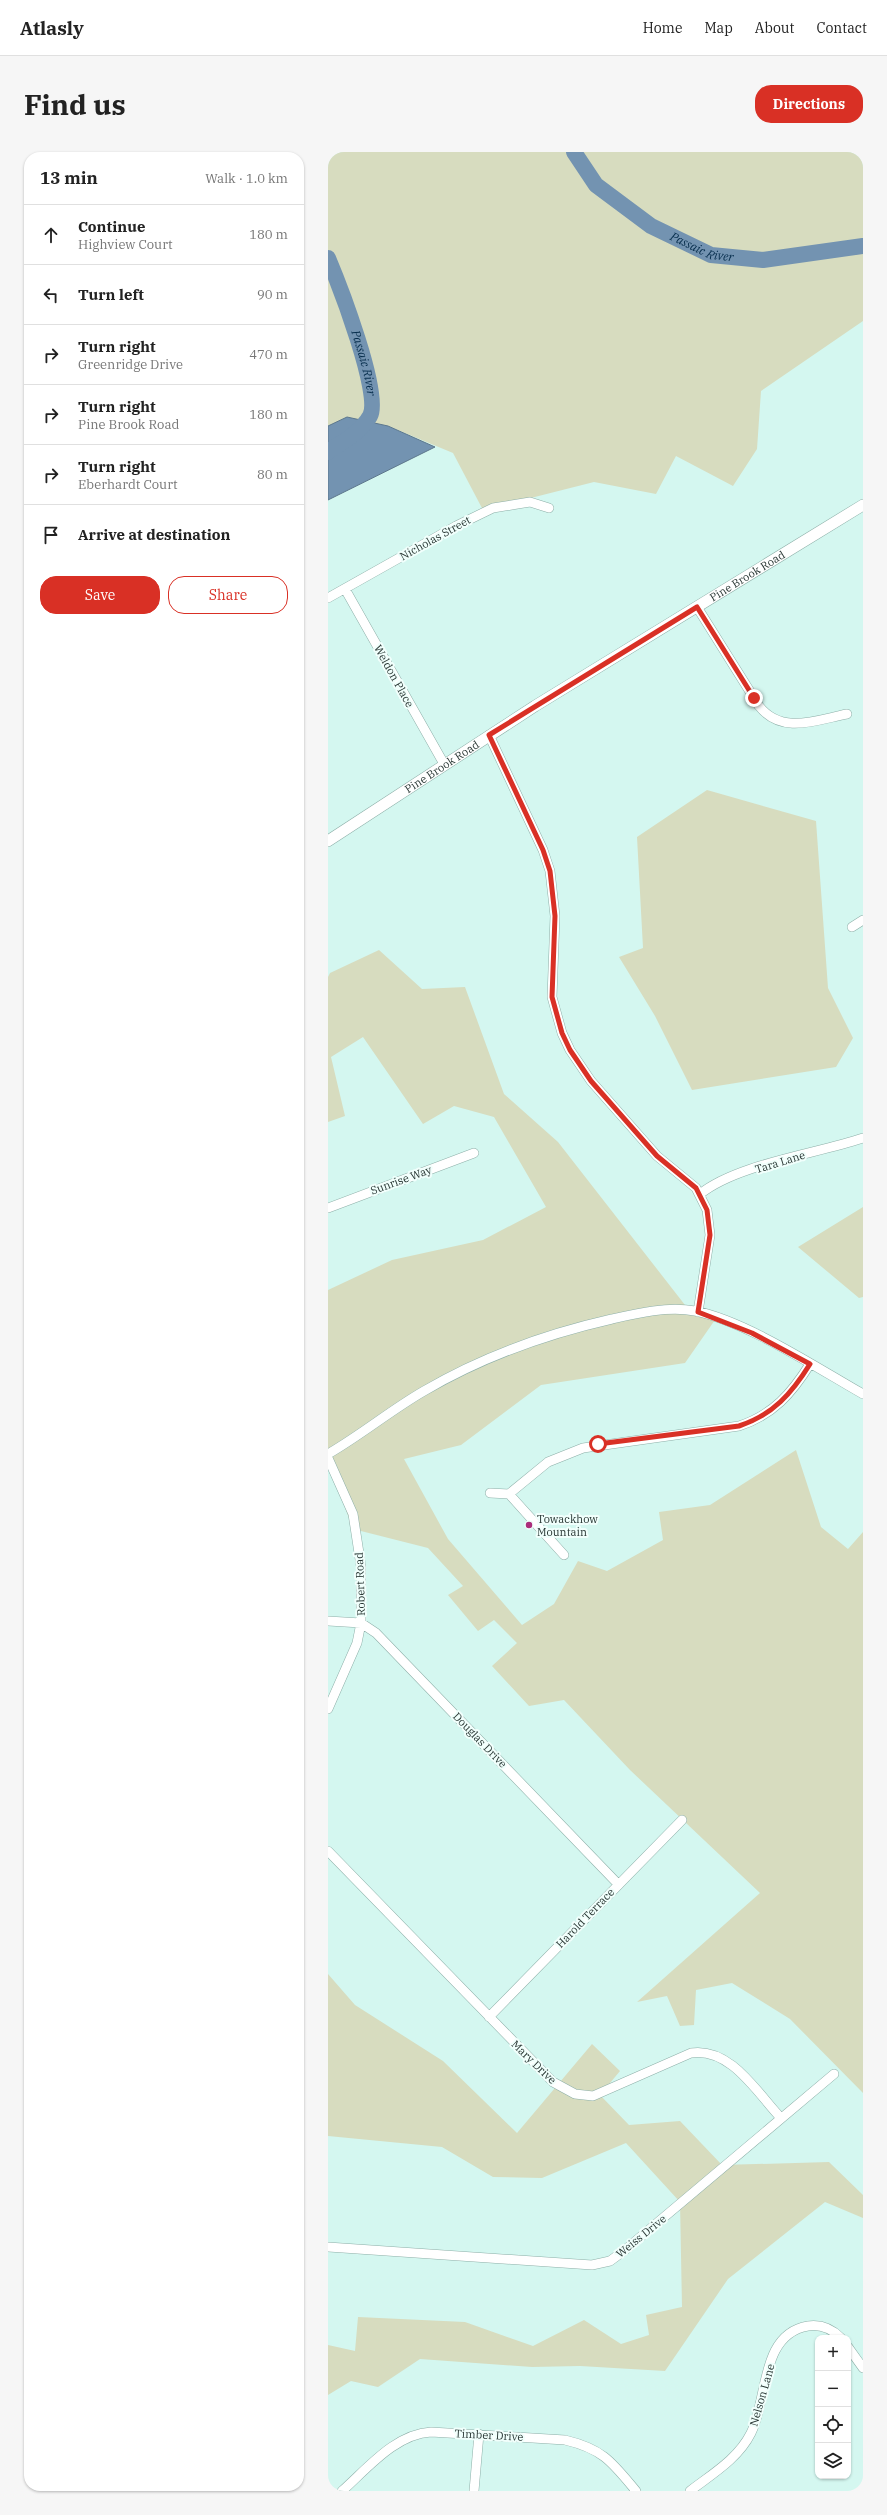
<!DOCTYPE html>
<meta charset="utf-8">
<style>
:root{--surface:#fff;--page:#f6f6f6;--text:#222;--muted:#767676;--line:#e0e0e0;--accent:#d93025}
body{margin:0;font-family:"IBM Plex Serif",serif;background:var(--page);color:var(--text)}
.controls{position:absolute;right:12px;bottom:12px;display:grid;overflow:hidden;border-radius:8px;box-shadow:0 1px 3px #0004}
.controls button{width:36px;height:36px;display:grid;place-items:center;padding:0;border:0;border-bottom:1px solid var(--line);background:var(--surface);color:var(--text);font:20px sans-serif}
.stop{position:absolute;width:12px;height:12px;margin:-9px;border:3px solid #d93025;border-radius:50%;background:#fff}
.stop.end{background:#d93025;border-color:#fff;box-shadow:0 1px 4px #0008}
.list{margin:0;padding:0;list-style:none}
h2{display:flex;justify-content:space-between;align-items:center;height:52px;margin:0;padding:0 16px;font-size:17px}
h2 small{font-size:13px;font-weight:400;color:var(--muted)}
.list li{display:grid;grid-template-columns:26px 1fr auto;gap:12px;align-items:center;box-sizing:border-box;height:60px;padding:0 16px;border-top:1px solid var(--line)}
.list b{display:block;font-size:15px;white-space:nowrap}
.list p{margin:0;font-size:13px;white-space:nowrap;color:var(--muted)}
.list em{font-size:13px;font-style:normal;color:var(--muted)}
.actions{display:flex;gap:8px;padding:12px 16px}
.actions a{flex:1;padding:9px 0;border:1px solid var(--accent);border-radius:16px;text-align:center;font-size:14px;color:var(--accent)}
.actions .main{background:var(--accent);color:#fff}
.icon{flex:none;width:22px;height:22px;fill:none;stroke:currentColor;stroke-width:2;stroke-linecap:round;stroke-linejoin:round}
.map{position:relative;flex:none;width:535px;height:2339px;overflow:hidden;border-radius:16px}
header{display:flex;align-items:center;gap:24px;box-sizing:border-box;height:56px;padding:0 20px;background:var(--surface);border-bottom:1px solid var(--line)}
header strong{font-size:19px}
nav{display:flex;gap:22px;margin-inline-start:auto;font-size:14px}
.intro{display:flex;align-items:center;justify-content:space-between;box-sizing:border-box;height:96px;padding:0 24px}
h1{margin:0;font-size:28px}
.button{padding:10px 18px;border-radius:16px;background:var(--accent);color:#fff;font-size:14px;font-weight:700}
main{display:flex;gap:24px;padding:0 24px}
aside{flex:1;background:var(--surface);border-radius:16px;box-shadow:0 1px 3px #0004}
.map>svg:first-child{display:block}
.green{fill:#d7dcbf}
.water{fill:#7393b1;stroke:#5d778c}
.lines{fill:none;stroke-linecap:round;stroke-linejoin:round}
.river{stroke:#7393b1;stroke-width:16}
.minor-casing{stroke:#8dafa8;stroke-width:10}
.tertiary-casing{stroke:#8dafa8;stroke-width:12}
.minor{stroke:#fff;stroke-width:9}
.tertiary{stroke:#fff;stroke-width:11}
.route{stroke:#d93025;stroke-width:5}
.poi-dot{fill:#ab2c7b;stroke:#f1fffc;stroke-width:1.5}
.labels{text-anchor:middle;stroke-width:4;stroke-linejoin:round;paint-order:stroke}
.street-label{font-size:11px;fill:#293734;stroke:#f1fffc}
.poi-label{font-size:11px;fill:#293734;stroke:#f1fffc;text-anchor:start}
.water-label{font-size:12px;font-style:italic;fill:#072e4d;stroke:#f1fffc}
</style>
<header>
<strong>Atlasly</strong>
<nav><a>Home</a><a>Map</a><a>About</a><a>Contact</a></nav>
</header>
<div class="intro"><h1>Find us</h1><a class="button">Directions</a></div>
<main>
<aside>
<h2>13 min<small>Walk · 1.0 km</small></h2>
<ul class="list">
<li><svg class="icon" aria-label="ahead" viewBox="0 0 24 24"><path d="M12 20V5M6 11l6-6 6 6"/></svg><div><b>Continue</b><p>Highview Court</p></div><em>180 m</em></li>
<li><svg class="icon" aria-label="left" viewBox="0 0 24 24"><path d="M17 20v-9H6M10 6l-5 5 5 5"/></svg><div><b>Turn left</b></div><em>90 m</em></li>
<li><svg class="icon" aria-label="right" viewBox="0 0 24 24"><path d="M7 20v-9h11M14 6l5 5-5 5"/></svg><div><b>Turn right</b><p>Greenridge Drive</p></div><em>470 m</em></li>
<li><svg class="icon" aria-label="right" viewBox="0 0 24 24"><path d="M7 20v-9h11M14 6l5 5-5 5"/></svg><div><b>Turn right</b><p>Pine Brook Road</p></div><em>180 m</em></li>
<li><svg class="icon" aria-label="right" viewBox="0 0 24 24"><path d="M7 20v-9h11M14 6l5 5-5 5"/></svg><div><b>Turn right</b><p>Eberhardt Court</p></div><em>80 m</em></li>
<li><svg class="icon" aria-label="arrive" viewBox="0 0 24 24"><path d="M6 21V4h12l-3 4 3 4H6"/></svg><div><b>Arrive at destination</b></div></li>
</ul>
<div class="actions"><a class="main">Save</a><a>Share</a></div>
</aside>
<div class="map">
<svg width="535" height="2339" viewBox="0 0 535 2339">
<rect width="100%" height="100%" fill="#d4f7f0"/>
<path class="green" d="M0,0H535V169L433,239L429,297L405,334L348,304L328,342L266,330L155,358L125,301L60,274L19,265L0,274Z
M379,638L488,669L500,836L525,886L508,915L364,938L327,864L291,805L315,796L309,685Z
M51,798L94,837L137,835L176,942L230,990L357,1153L389,1165L357,1211L213,1233L133,1293L76,1307L120,1387L194,1473L226,1452L250,1409L279,1419L335,1388L331,1360L382,1353L468,1298L493,1375L520,1397L535,1380V1941L462,1867L404,1831L368,1838L366,1873L352,1874L339,1844L309,1850L432,1741L302,1618L236,1548L201,1554L164,1514L189,1491L166,1468L150,1479L120,1443L135,1434L100,1396L25,1377L0,1310V1138L64,1108L155,1088L218,1055L166,965L126,954L95,972L35,885L3,905L17,964L0,970V825L2,821Z
M535,1055V1145L531,1146L470,1095Z
M0,1822L27,1853L115,1909L189,1981L264,1892L292,1919L272,1943L301,1973L352,1969L394,2013L501,2010L535,2043V2066L497,2050L400,2127L337,2219L252,2214L204,2215L92,2207L50,2235L23,2229L0,2243V2193L27,2199L30,2165L137,2170L205,2194L256,2168L293,2192L321,2183L318,2163L354,2155L352,2050L298,1991L214,2026L165,2025L114,1995L0,1984Z"/>
<path class="water" d="M19,265L60,274L107,295L0,348V274Z"/>
<g class="lines">
<g class="river">
<path id="s1" d="M246,0L268,33L323,74L383,103L435,108L535,94"/>
<path id="s2" d="M0,106C11,132 54,243 42,264C33,280 14,290 0,300"/>
</g>
<defs>
<path id="minor" d="M17,437L116,612
M0,446L128,374L165,356L202,350L221,356
M369,455L431,554C454,583 488,568 519,562
M161,583L215,698L222,719L227,764L224,845L234,881L242,898L263,929L329,1004L368,1036L379,1058L382,1083L370,1160
M524,775L535,768
M372,1042C409,1012 488,1002 535,986
M0,1056L146,1001
M0,1302C33,1283 63,1258 96,1239C154,1205 218,1182 284,1167C310,1161 340,1154 367,1159C418,1169 489,1216 535,1242
M0,1306L25,1362L33,1414V1471L29,1491L0,1557
M162,1341L181,1342L220,1310L255,1296L411,1274C445,1263 464,1241 482,1212
M181,1342L236,1403
M0,1469L33,1471L48,1481L290,1732
M0,1699L225,1930L247,1942L265,1944L363,1901C403,1895 429,1941 453,1966
M161,1865L354,1668
M0,2095L264,2113L282,2109L297,2098L506,1922
M520,2195L535,2216
M14,2339C39,2317 67,2282 103,2280L237,2288C275,2297 284,2310 308,2339
M146,2339L151,2282
M362,2339C384,2322 410,2307 423,2281C440,2247 432,2182 480,2174C494,2172 504,2177 513,2186"/>
<g id="tertiary">
<path id="s3" d="M0,689L207,554L535,353"/>
</g>
</defs>
<use href="#minor" class="minor-casing"/>
<use href="#tertiary" class="tertiary-casing"/>
<use href="#minor" class="minor"/>
<use href="#tertiary" class="tertiary"/>
</g>
<g class="lines">
<path class="route" d="M270,1292L411,1274C445,1263 464,1241 482,1212L424,1181L370,1160L382,1083L379,1058L368,1036L329,1004L263,929L242,898L234,881L224,845L227,764L222,719L215,698L161,583L369,455L426,546"/>
</g>
<circle class="poi-dot" cx="201" cy="1373" r="4"/>
<g class="labels">
<g class="street-label">
<text transform="translate(107 386) rotate(-29)" y="4">Nicholas Street</text>
<text dy="4" stroke="none"><textPath href="#s3" startOffset="496">Pine Brook Road</textPath></text>
<text transform="translate(66 524) rotate(61)" y="4">Weldon Place</text>
<text dy="4" stroke="none"><textPath href="#s3" startOffset="136">Pine Brook Road</textPath></text>
<text transform="translate(452 1010) rotate(-17)" y="4">Tara Lane</text>
<text transform="translate(73 1028) rotate(-20)" y="4">Sunrise Way</text>
<text transform="translate(32 1432) rotate(-92)" y="4">Robert Road</text>
<text transform="translate(152 1588) rotate(46)" y="4">Douglas Drive</text>
<text transform="translate(257 1766) rotate(-46)" y="4">Harold Terrace</text>
<text transform="translate(206 1910) rotate(44)" y="4">Mary Drive</text>
<text transform="translate(313 2084) rotate(-39)" y="4">Weiss Drive</text>
<text transform="translate(434 2243) rotate(-74)" y="4">Nelson Lane</text>
<text transform="translate(161 2283) rotate(3)" y="4">Timber Drive</text>
</g>
<g class="poi-label">
<text x="209" y="1371">Towackhow<tspan x="209" dy="13">Mountain</tspan></text>
</g>
<g class="water-label">
<text dy="4" stroke="none"><textPath href="#s1" startOffset="164">Passaic River</textPath></text>
<text dy="4" stroke="none"><textPath href="#s2" startOffset="111">Passaic River</textPath></text>
</g>
</g>
</svg>
<div class="controls">
<button>+</button>
<button>−</button>
<button><svg class="icon" aria-label="locate" viewBox="0 0 24 24"><circle cx="12" cy="12" r="6"/><path d="M12 2v4M12 18v4M2 12h4M18 12h4"/></svg></button>
<button><svg class="icon" aria-label="layers" viewBox="0 0 24 24"><path d="M12 4l9 5-9 5-9-5zM3 14l9 5 9-5"/></svg></button>
</div>
<div class="stop" style="left:270px;top:1292px"></div>
<div class="stop end" style="left:426px;top:546px"></div>
</div>
</main>
